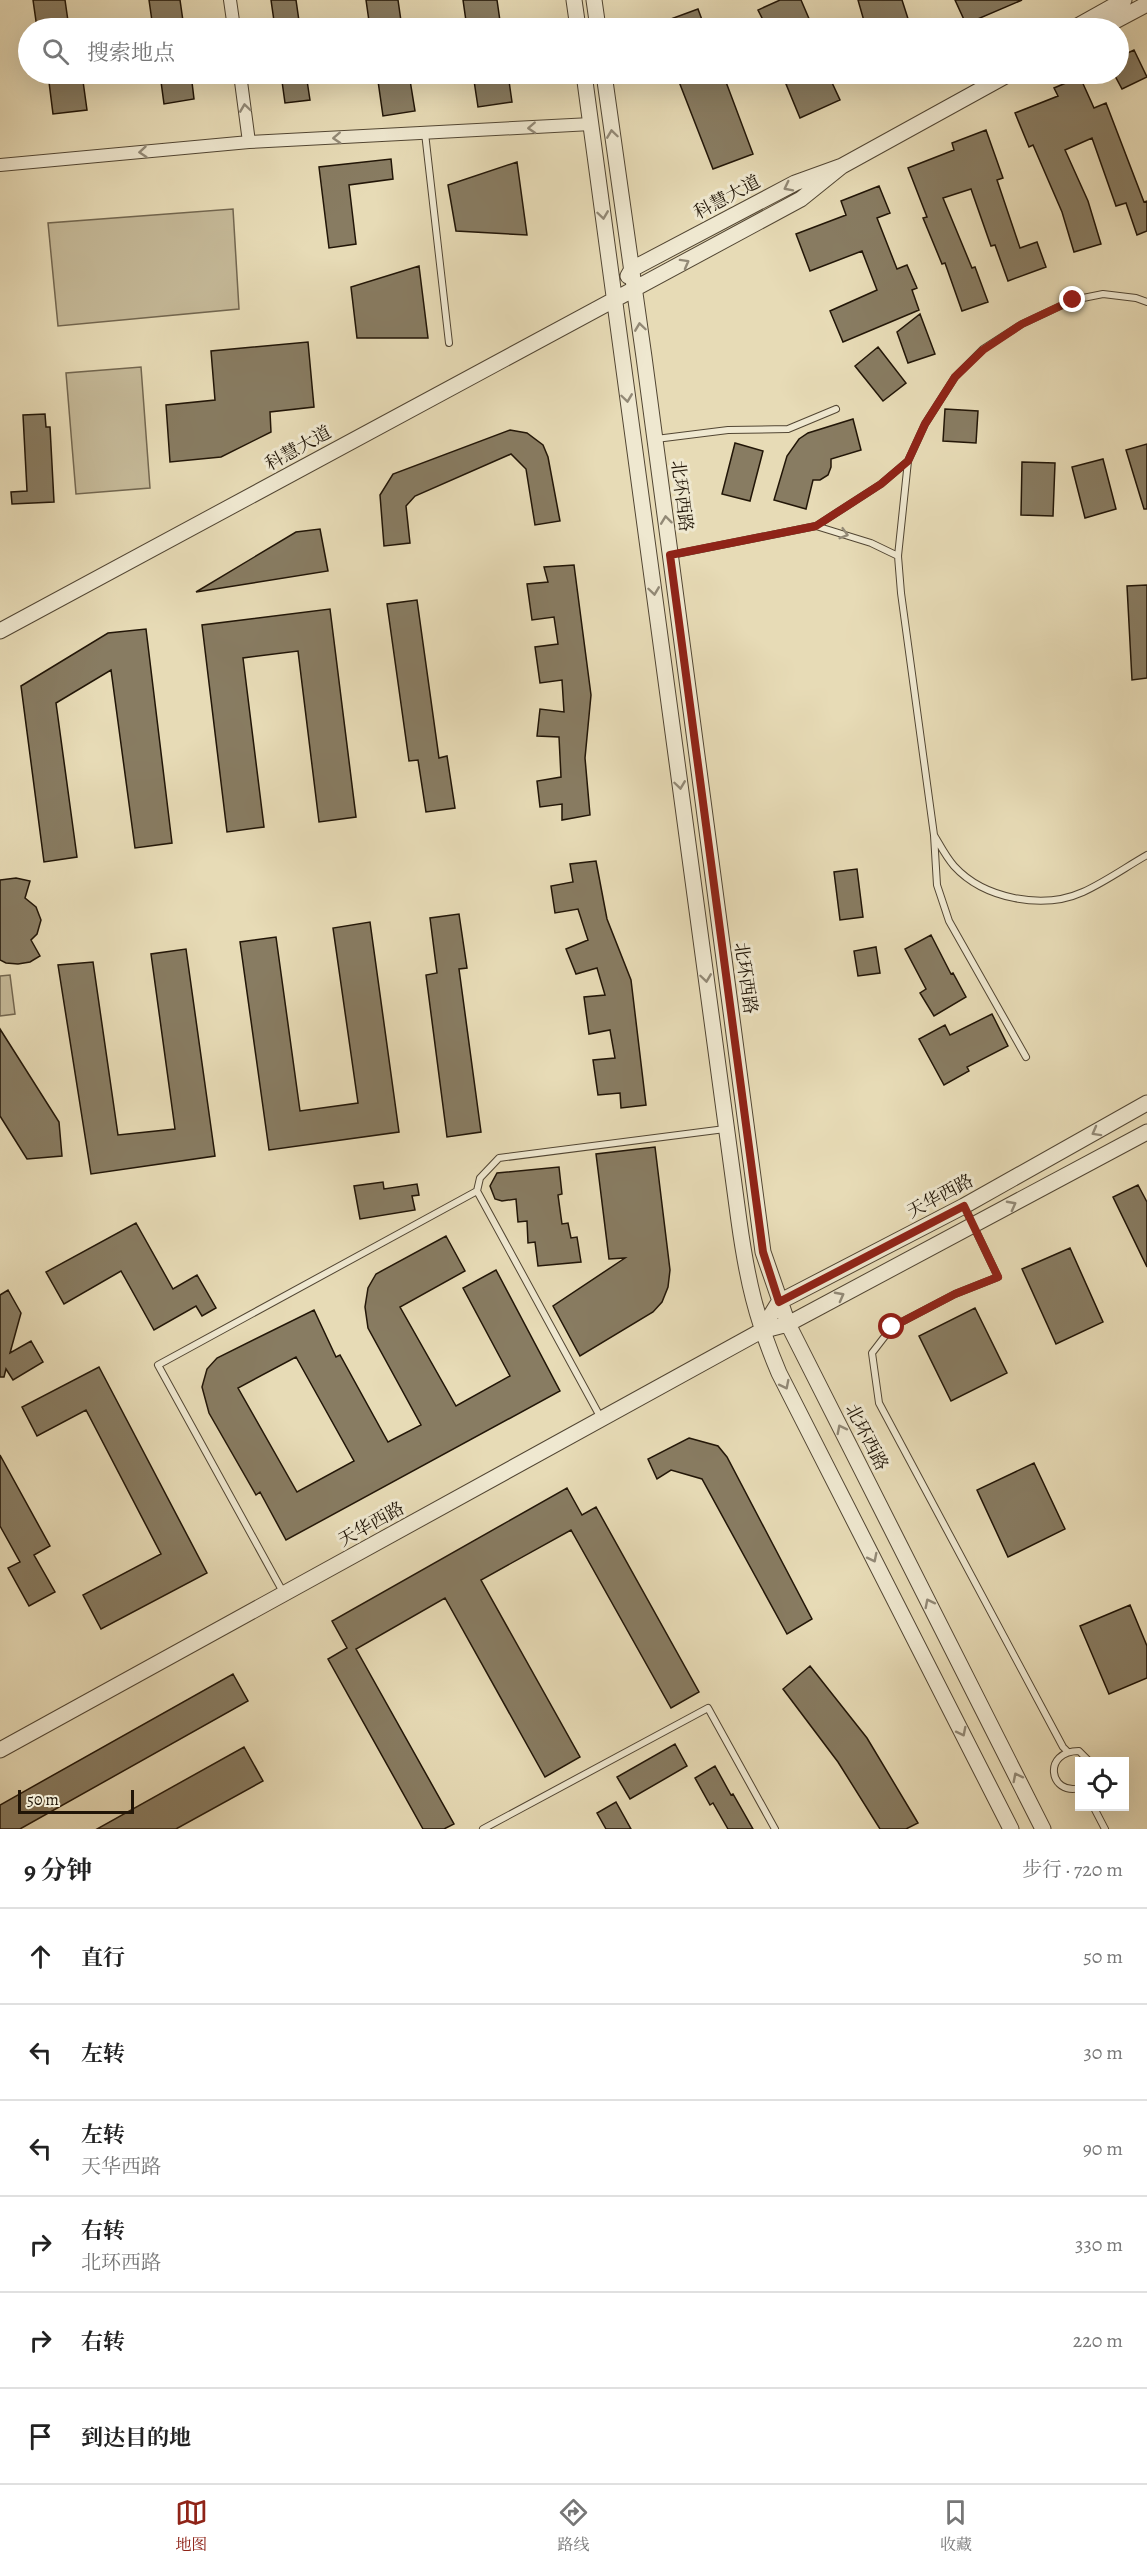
<!DOCTYPE html>
<html lang="zh">
<meta charset="utf-8">
<style>
:root{--surface:#fff;--page:#f6f6f6;--text:#222;--muted:#767676;--line:#e0e0e0;--accent:#8f2418}
body{margin:0;font-family:Alegreya,"Noto Serif SC",serif;background:var(--page);color:var(--text)}
.controls{position:absolute;right:18px;bottom:18px;display:grid;overflow:hidden;border-radius:0px;box-shadow:0 6px 24px #0002}
.controls button{width:54px;height:54px;display:grid;place-items:center;padding:0;border:0;border-bottom:2px solid var(--line);background:var(--surface);color:var(--text);font:30px sans-serif}
.scale{position:absolute;left:18px;bottom:15px;width:116px;box-sizing:border-box;padding-left:6px;border:3px solid #211507;border-top:0;font-size:16px;line-height:21px;white-space:nowrap;color:#211507;-webkit-text-stroke:4px #efe8d0;paint-order:stroke}
.stop{position:absolute;width:18px;height:18px;margin:-14px;border:4px solid #8f2418;border-radius:50%;background:#fff}
.stop.end{background:#8f2418;border-color:#fff;box-shadow:0 2px 6px #0008}
.list{margin:0;padding:0;list-style:none}
h2{display:flex;justify-content:space-between;align-items:center;height:78px;margin:0;padding:0 24px;font-size:26px}
h2 small{font-size:20px;font-weight:400;color:var(--muted)}
.list li{display:grid;grid-template-columns:39px 1fr auto;gap:18px;align-items:center;box-sizing:border-box;height:96px;padding:0 24px;border-top:2px solid var(--line)}
.list b{display:block;font-size:22px;white-space:nowrap}
.list p{margin:0;font-size:20px;white-space:nowrap;color:var(--muted)}
.list em{font-size:20px;font-style:normal;color:var(--muted)}
.icon{flex:none;width:33px;height:33px;fill:none;stroke:currentColor;stroke-width:2;stroke-linecap:round;stroke-linejoin:round}
.map{position:relative;flex:none;width:1147px;height:1829px;overflow:hidden}
.search{position:absolute;background:var(--surface);box-shadow:0 6px 24px #0002;left:18px;right:18px;top:18px;height:66px;display:flex;align-items:center;gap:15px;box-sizing:border-box;padding:0 21px;border-radius:33px;color:var(--muted);font-size:22px}
.sheet{height:654px;background:var(--surface)}
nav{display:flex;justify-content:space-around;align-items:center;box-sizing:border-box;height:84px;border-top:2px solid var(--line);background:var(--surface);font-size:16px;color:var(--muted)}
nav a{display:grid;justify-items:center;gap:3px}
nav .on{color:var(--accent)}
.map>svg:first-child{display:block}
.green{fill:#c5b998;stroke:#736750;stroke-width:1.5}
.building{fill:#887c62;stroke:#211507;stroke-width:1.5;fill-rule:evenodd}
.lines{fill:none;stroke-linecap:round;stroke-linejoin:round}
.service-casing{stroke:#524633;stroke-width:8}
.minor-casing{stroke:#524633;stroke-width:14}
.tertiary-casing{stroke:#524633;stroke-width:17}
.service{stroke:#efe8d0;stroke-width:6}
.minor{stroke:#efe8d0;stroke-width:12}
.tertiary{stroke:#efe8d0;stroke-width:15}
.oneway{stroke:#928976}
.route{stroke:#8f2418;stroke-width:8}
.labels{text-anchor:middle;stroke-width:6;stroke-linejoin:round;paint-order:stroke}
.street-label{font-size:18px;fill:#211507;stroke:#efe8d0}
</style>
<div class="map">
<svg width="1147" height="1829" viewBox="0 0 1147 1829">
<rect width="100%" height="100%" fill="#e7dbb6"/>
<filter id="stains"><feTurbulence type="fractalNoise" baseFrequency=".00333" numOctaves="4"/><feColorMatrix values="0 0 0 0 .2 0 0 0 0 .09 0 0 0 0 .02 0 0 0 .5 -.17"/></filter>
<radialGradient id="worn" r=".72"><stop offset=".6" stop-color="#630" stop-opacity="0"/><stop offset="1" stop-color="#630" stop-opacity=".3"/></radialGradient>
<path class="green" d="M233,209L239,309L58,326L48,223Z
M141,367L150,488L76,494L66,373Z
M10,975L15,1014L0,1016V976Z"/>
<path class="building" d="M33,0H65L69,28H37Z
M149,0H180L184,28H153Z
M271,0H296L300,28H275Z
M366,0H398L402,28H370Z
M463,0H497L501,28H467Z
M780,0H801L813,28H767L758,10Z
M858,0H902L911,28H866Z
M955,0H1022L966,24Z
M698,9L705,28H649V27Z
M1134,50L1147,77L1122,89L1114,74H1119V57Z
M48,74H82L87,110L53,114Z
M160,74H191L194,99L164,104Z
M281,74H306L310,100L285,103Z
M377,74H409L415,111L383,116Z
M473,74H508L512,102L478,107Z
M676,74H723L753,154L713,169Z
M786,74H828L840,100L800,118L786,84L790,82Z
M1080,77L1094,108L1106,103L1144,202L1147,201V231L1137,235L1126,203L1116,206L1092,138L1065,150L1088,201L1101,244L1074,252L1062,212L1033,145L1029,147L1015,113L1058,96L1054,88Z
M986,130L1003,178L997,180L1020,248L1037,242L1046,267L1008,281L995,245L991,246L971,189L943,198L972,268L975,267L988,302L962,311L945,263L942,264L923,218L927,217L908,168L954,150L952,143Z
M391,159L393,179L349,185L356,244L329,248L319,167Z
M517,162L527,235L456,231L448,185Z
M879,186L890,213L877,218L897,269L907,265L917,288L912,290L919,310L843,342L830,311L877,290L862,251L810,271L796,234L846,215L841,201Z
M419,266L428,338H357L351,287Z
M920,314L935,354L908,363L897,332Z
M308,342L314,407L270,412L271,432L221,457L170,462L166,405L215,400L211,351Z
M878,347L906,383L883,401L855,366Z
M945,409L978,411L976,443L943,441Z
M45,414L46,427H50L54,502L12,504L11,492L27,491L23,415Z
M853,419L861,450L831,459V467L828,475L820,480H813L806,509L774,500L787,456L799,439L808,433Z
M510,430L527,433L543,445L548,457L560,521L535,525L526,469L511,454L415,496L406,506L410,543L384,546L380,495L393,474Z
M735,443L763,451L750,501L722,494Z
M1147,444V509H1144L1126,450Z
M1103,459L1116,509L1085,518L1072,467Z
M1022,462L1055,463L1053,516L1021,515Z
M320,529L328,571L196,592L296,532Z
M574,565L591,695L585,758L590,815L562,820V804L540,807L537,781L561,777L559,737L537,736L540,709L564,712L562,680L540,683L535,647L558,644L554,617L532,620L527,584L548,582L544,567Z
M1147,585V678L1132,680L1127,586Z
M417,600L439,758L447,756L455,808L426,812L418,760L409,761L387,604Z
M330,609L356,817L319,822L298,651L243,658L264,827L227,832L202,625Z
M146,629L172,843L135,848L111,670L56,703L77,857L44,862L21,686L108,633Z
M596,861L607,919L631,980L646,1105L621,1108L620,1093L598,1095L593,1060L615,1058L610,1030L589,1034L584,997L605,995L597,968L576,974L566,949L588,940L578,909L555,913L551,886L573,882L570,864Z
M857,869L863,917L840,920L834,872Z
M16,878L30,881L25,898L36,907L41,920L37,934L31,940L40,956L30,962L18,964L6,963L0,960V880Z
M459,914L467,968L459,969L481,1132L447,1137L426,975L437,973L430,918Z
M370,922L399,1132L269,1150L240,942L276,937L300,1111L358,1103L333,928Z
M931,935L951,974L953,973L966,997L934,1016L920,993L926,989L905,949Z
M876,947L880,973L858,976L854,951Z
M186,949L215,1156L91,1174L58,965L93,962L118,1135L175,1129L151,954Z
M992,1014L1008,1046L967,1067L969,1071L944,1085L919,1039L945,1025L950,1035Z
M0,1029L59,1122L62,1156L27,1159L0,1116Z
M655,1147L670,1270L668,1287L662,1302L653,1312L580,1356L553,1306L625,1258L609,1259L596,1154Z
M559,1167L562,1194L558,1195L562,1224L568,1223L571,1238L577,1237L581,1262L538,1266L535,1242L528,1243L527,1221L518,1222L516,1199L502,1201L495,1199L490,1186L497,1173Z
M383,1182L384,1189L417,1184L419,1195L412,1196L415,1210L360,1219L354,1186Z
M1138,1185L1147,1202V1267L1113,1197Z
M136,1223L173,1289L197,1275L216,1308L202,1316L196,1306L154,1330L121,1271L64,1304L46,1272Z
M446,1236L465,1271L400,1307L456,1406L510,1376L463,1288L496,1270L560,1391L286,1540L260,1492L256,1495L209,1413L202,1387L207,1369L217,1358L314,1310L336,1357L340,1355L388,1442L421,1425L368,1328L365,1307L368,1288L376,1274ZM296,1357L354,1461L297,1492L238,1388Z
M1070,1248L1103,1322L1056,1344L1022,1269Z
M8,1290L21,1313L10,1353L31,1341L43,1362L13,1380L6,1369L4,1377H0V1295Z
M975,1308L1007,1373L951,1401L919,1336Z
M99,1367L207,1573L101,1629L83,1595L161,1554L86,1410L37,1436L22,1407Z
M689,1438L718,1446L727,1457L812,1619L787,1634L702,1479L671,1470L657,1479L648,1459Z
M0,1455L50,1546L34,1555L55,1592L29,1606L8,1568L20,1562L0,1526Z
M1034,1463L1065,1529L1008,1557L977,1490Z
M567,1488L582,1515L596,1507L699,1692L671,1708L571,1530L481,1580L580,1757L545,1777L445,1598L356,1649L454,1824L444,1829H423L328,1659L347,1648L332,1621Z
M1130,1605L1147,1646V1678L1109,1694L1080,1626Z
M810,1666L867,1738L918,1823L906,1829H880L838,1762L783,1689Z
M233,1674L248,1701L20,1829H0V1805Z
M675,1744L687,1766L630,1799L617,1777Z
M244,1747L263,1781L176,1829H97Z
M715,1766L731,1795L733,1794L753,1829H728L713,1803L710,1805L695,1778Z
M616,1802L631,1829H606L597,1813Z"/>
<g class="lines">
<defs>
<path id="service" d="M425,133L449,343
M1147,302L1136,298L1103,294L1073,300L1022,324L983,349L955,377L925,424L908,461L898,556L901,593L934,835C940,845 946,857 954,866C984,899 1043,910 1083,892C1105,882 1126,867 1147,855
M656,439L728,430L788,429L836,409
M671,555L816,526
M898,556L871,543L816,526L881,484L908,461
M934,835L937,885L949,921L1026,1057
M477,1191L602,1420
M964,1206L998,1277L955,1294L892,1327L872,1353L879,1403L1063,1747L1067,1751
M283,1592L158,1365L477,1191L480,1178L499,1158L725,1129
M1080,1788C1049,1796 1042,1751 1079,1751L1090,1762
M1093,1806L1105,1829
M483,1829L708,1708L775,1829"/>
<path id="minor" d="M230,0L234,28
M240,74L249,142
M0,165L249,142L591,124"/>
<path id="tertiary" d="M574,0L578,28
M594,0L598,28
M1074,28L1124,0
M1102,28L1147,4
M584,74L739,1221C747,1279 756,1319 779,1373L1011,1829
M604,74L644,357L763,1252L788,1324L1043,1829
M628,276L632,269L795,183L842,166L1009,74
M0,631L801,199L842,166
M761,1331L779,1302L964,1206L1147,1103
M0,1750L761,1331L788,1324L1147,1132"/>
</defs>
<use href="#service" class="service-casing"/>
<use href="#minor" class="minor-casing"/>
<use href="#tertiary" class="tertiary-casing"/>
<use href="#service" class="service"/>
<use href="#minor" class="minor"/>
<use href="#tertiary" class="tertiary"/>
</g>
<defs><path id="oneway-chevron" d="M-2-3.5L2.5 0L-2 3.5" fill="none" stroke-width="1.6" stroke-linecap="round" stroke-linejoin="round" transform="scale(1.5)"/></defs>
<g class="oneway">
<use href="#oneway-chevron" transform="translate(245 108) rotate(-98)"/>
<use href="#oneway-chevron" transform="translate(532 128) rotate(177)"/>
<use href="#oneway-chevron" transform="translate(612 134) rotate(-98)"/>
<use href="#oneway-chevron" transform="translate(337 138) rotate(177)"/>
<use href="#oneway-chevron" transform="translate(143 152) rotate(175)"/>
<use href="#oneway-chevron" transform="translate(788 187) rotate(153)"/>
<use href="#oneway-chevron" transform="translate(603 215) rotate(82)"/>
<use href="#oneway-chevron" transform="translate(685 263) rotate(-29)"/>
<use href="#oneway-chevron" transform="translate(640 327) rotate(-98)"/>
<use href="#oneway-chevron" transform="translate(627 398) rotate(82)"/>
<use href="#oneway-chevron" transform="translate(666 520) rotate(-97)"/>
<use href="#oneway-chevron" transform="translate(844 534) rotate(16)"/>
<use href="#oneway-chevron" transform="translate(654 591) rotate(82)"/>
<use href="#oneway-chevron" transform="translate(680 785) rotate(82)"/>
<use href="#oneway-chevron" transform="translate(706 978) rotate(82)"/>
<use href="#oneway-chevron" transform="translate(1096 1132) rotate(151)"/>
<use href="#oneway-chevron" transform="translate(1012 1205) rotate(-28)"/>
<use href="#oneway-chevron" transform="translate(840 1296) rotate(-28)"/>
<use href="#oneway-chevron" transform="translate(785 1385) rotate(63)"/>
<use href="#oneway-chevron" transform="translate(841 1429) rotate(-117)"/>
<use href="#oneway-chevron" transform="translate(873 1558) rotate(63)"/>
<use href="#oneway-chevron" transform="translate(929 1603) rotate(-117)"/>
<use href="#oneway-chevron" transform="translate(962 1732) rotate(63)"/>
<use href="#oneway-chevron" transform="translate(1017 1777) rotate(-117)"/>
</g>
<g class="lines">
<path class="route" d="M892,1327L955,1294L998,1277L964,1206L779,1302L763,1252L670,555L816,526L881,484L908,461L925,424L955,377L983,350L1022,324L1073,300"/>
</g>
<g class="labels">
<g class="street-label">
<text transform="translate(727 197) rotate(-28)" y="6">科慧大道</text>
<text transform="translate(298 448) rotate(-29)" y="6">科慧大道</text>
<text transform="translate(682 496) rotate(83)" y="6">北环西路</text>
<text transform="translate(746 978) rotate(82)" y="6">北环西路</text>
<text transform="translate(940 1196) rotate(-28)" y="6">天华西路</text>
<text transform="translate(867 1437) rotate(63)" y="6">北环西路</text>
<text transform="translate(371 1524) rotate(-29)" y="6">天华西路</text>
</g>
</g>
<rect width="100%" height="100%" filter="url(#stains)"/>
<rect width="100%" height="100%" fill="url(#worn)"/>
</svg>
<div class="controls">
<button><svg class="icon" aria-label="locate" viewBox="0 0 24 24"><circle cx="12" cy="12" r="6"/><path d="M12 2v4M12 18v4M2 12h4M18 12h4"/></svg></button>
</div>
<div class="scale">50 m</div>
<div class="stop" style="left:892px;top:1327px"></div>
<div class="stop end" style="left:1073px;top:300px"></div>
<div class="search"><svg class="icon" aria-label="search" viewBox="0 0 24 24"><circle cx="10" cy="10" r="6"/><path d="M15 15l6 6"/></svg>搜索地点</div>
</div>
<section class="sheet">
<h2>9 分钟<small>步行 · 720 m</small></h2>
<ul class="list">
<li><svg class="icon" aria-label="ahead" viewBox="0 0 24 24"><path d="M12 20V5M6 11l6-6 6 6"/></svg><div><b>直行</b></div><em>50 m</em></li>
<li><svg class="icon" aria-label="left" viewBox="0 0 24 24"><path d="M17 20v-9H6M10 6l-5 5 5 5"/></svg><div><b>左转</b></div><em>30 m</em></li>
<li><svg class="icon" aria-label="left" viewBox="0 0 24 24"><path d="M17 20v-9H6M10 6l-5 5 5 5"/></svg><div><b>左转</b><p>天华西路</p></div><em>90 m</em></li>
<li><svg class="icon" aria-label="right" viewBox="0 0 24 24"><path d="M7 20v-9h11M14 6l5 5-5 5"/></svg><div><b>右转</b><p>北环西路</p></div><em>330 m</em></li>
<li><svg class="icon" aria-label="right" viewBox="0 0 24 24"><path d="M7 20v-9h11M14 6l5 5-5 5"/></svg><div><b>右转</b></div><em>220 m</em></li>
<li><svg class="icon" aria-label="arrive" viewBox="0 0 24 24"><path d="M6 21V4h12l-3 4 3 4H6"/></svg><div><b>到达目的地</b></div></li>
</ul>
</section>
<nav>
<a class="on"><svg class="icon" aria-label="map" viewBox="0 0 24 24"><path d="M3 6l6-2 6 2 6-2v14l-6 2-6-2-6 2zM9 4v14M15 6v14"/></svg>地图</a>
<a><svg class="icon" aria-label="directions" viewBox="0 0 24 24"><path d="M12 3l9 9-9 9-9-9zM9 14v-3h6M13 9l2 2-2 2"/></svg>路线</a>
<a><svg class="icon" aria-label="saved" viewBox="0 0 24 24"><path d="M7 4h10v16l-5-4-5 4z"/></svg>收藏</a>
</nav>
